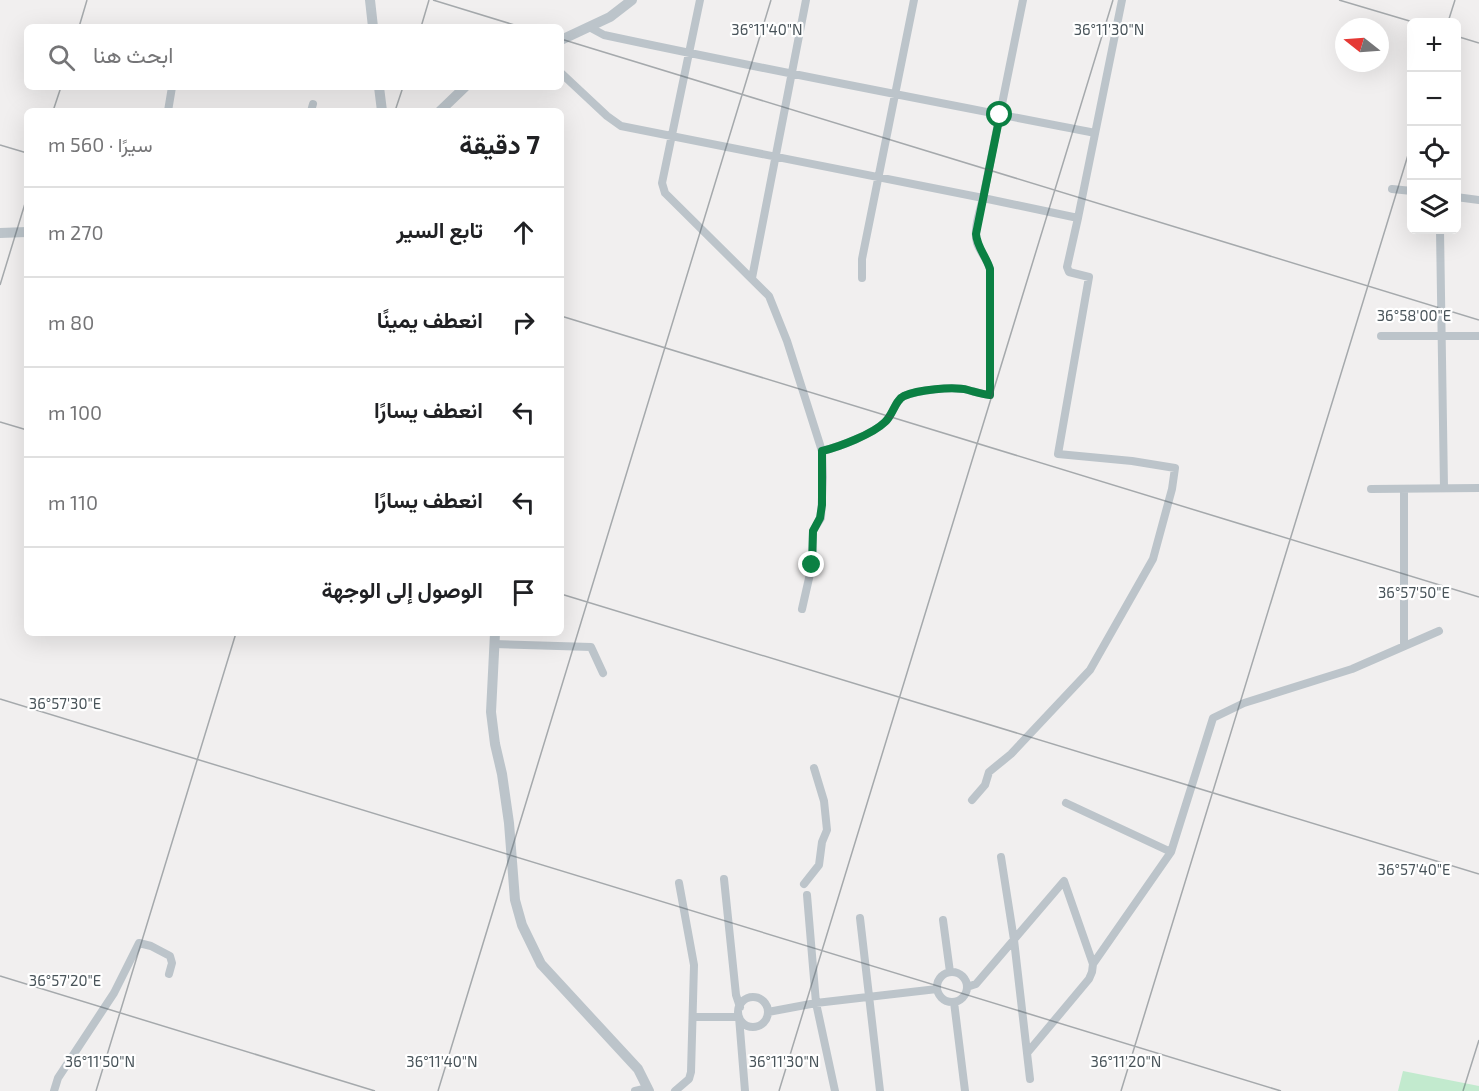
<!DOCTYPE html>
<html lang="ar">
<meta charset="utf-8">
<style>
:root{--surface:#fff;--page:#f2f2f2;--text:#202124;--muted:#757577;--line:#e0e0e0}
body{margin:0;font-family:"Exo 2",Vazirmatn,sans-serif;background:var(--page);color:var(--text);direction:rtl}
.controls{position:absolute;right:18px;top:18px;display:grid;overflow:hidden;border-radius:9px;box-shadow:0 6px 24px #0002}
.controls button{width:54px;height:54px;display:grid;place-items:center;padding:0;border:0;border-bottom:2px solid var(--line);background:var(--surface);color:var(--text);font:30px sans-serif}
.compass{position:absolute;left:1335px;top:18px;width:54px;height:54px;border-radius:50%;background:var(--surface);box-shadow:0 6px 24px #0002;rotate:287deg}
.stop{position:absolute;width:18px;height:18px;margin:-14px;border:4px solid #0b8043;border-radius:50%;background:#fff}
.stop.end{background:#0b8043;border-color:#fff;box-shadow:0 2px 6px #0008}
.list{margin:0;padding:0;list-style:none}
h2{display:flex;justify-content:space-between;align-items:center;height:78px;margin:0;padding:0 24px;font-size:26px}
h2 small{font-size:20px;font-weight:400;color:var(--muted)}
.list li{display:grid;grid-template-columns:39px 1fr auto;gap:18px;align-items:center;box-sizing:border-box;height:90px;padding:0 24px;border-top:2px solid var(--line)}
.list b{display:block;font-size:22px;white-space:nowrap}
.list em{font-size:20px;font-style:normal;color:var(--muted)}
.icon{flex:none;width:33px;height:33px;fill:none;stroke:currentColor;stroke-width:2;stroke-linecap:round;stroke-linejoin:round}
.map{position:relative;flex:none;width:1479px;height:1091px;overflow:hidden;direction:ltr}
.search{position:absolute;background:var(--surface);box-shadow:0 6px 24px #0002;left:24px;top:24px;width:540px;height:66px;display:flex;align-items:center;gap:15px;box-sizing:border-box;padding:0 21px;border-radius:9px;color:var(--muted);font-size:22px}
.panel{position:absolute;background:var(--surface);box-shadow:0 6px 24px #0002;left:24px;top:108px;width:540px;height:528px;border-radius:9px;direction:rtl}
.map>svg:first-child{display:block}
.green{fill:#c2eace}
.lines{fill:none;stroke-linecap:round;stroke-linejoin:round}
.minor{stroke:#bcc4ca;stroke-width:8}
.tertiary{stroke:#bcc4ca;stroke-width:10}
.route{stroke:#0b8043;stroke-width:8}
.ticks{fill:none;stroke:#49545a;stroke-width:1.5;stroke-opacity:0.45}
.ticks-label{font-size:15px;text-anchor:middle;fill:#49545a;stroke:#fff;stroke-width:4.5;stroke-linejoin:round;paint-order:stroke}
</style>
<div class="map">
<svg width="1479" height="1091" viewBox="0 0 1479 1091">
<rect width="100%" height="100%" fill="#f1efef"/>
<path class="green" d="M1403,1071L1479,1086V1091H1398Z"/>
<g class="lines">
<path class="minor" d="M700,0L662,183L665,193L769,296L787,341L822,451L823,477L821,518L813,531L812,565L802,609
M591,28L604,35C767,70 931,101 1095,133
M561,73L607,116L621,126L983,198L1023,0
M168,111L172,87
M311,111L313,104
M1392,189L1412,191
M1456,197L1479,200
M1440,230L1444,488
M752,278L806,0
M862,278V259L914,0
M1381,336H1479
M822,451C839,447 873,434 885,422C893,415 895,400 904,396C918,390 953,386 968,390C976,392 982,394 990,395V269C987,259 980,252 977,243C973,230 980,211 983,198L1078,218L1122,0
M1371,489L1479,488
M1404,489V646
M494,644L591,647L603,673
M972,800L985,785L989,772L1011,754L1090,670L1153,559L1172,489L1175,468L1132,461L1058,454L1089,277L1069,272L1067,267L1078,218
M1066,803L1171,852
M1001,857L1014,940L1030,1079
M724,879L736,995L740,1007
M804,884L819,865L822,842L827,830L824,801L814,768
M807,895L816,1003L835,1091
M860,918L880,1091
M943,920L950,972
M937 987a15 15 0 1 1 30 0a15 15 0 1 1-30 0Z
M967,987L976,984L1064,881L1093,964
M738 1012a15 15 0 1 1 30 0a15 15 0 1 1-30 0Z
M954,1002L965,1091
M768,1012L816,1003L937,989
M693,1017H739L745,1091
M1028,1052L1089,979L1092,972L1093,964L1171,852L1213,718L1244,703L1352,669L1439,631
M54,1091L58,1078L114,993L139,943L151,946L170,956L172,963L169,974
M635,1091L648,1088
M675,1091L689,1079L691,1072L694,965L679,883"/>
<path class="tertiary" d="M370,0L373,27
M561,40L610,17L632,0
M379,87L382,111
M440,111L465,87
M0,233L27,232
M495,633L491,712L495,744L502,774L509,823L515,900L522,925L541,964L638,1069L649,1091"/>
</g>
<g class="lines">
<path class="route" d="M812,565L813,531L820,518L822,505V451C839,447 873,434 885,422C893,415 895,400 904,396C917,390 953,386 968,390C976,392 982,394 990,395V269C986,256 977,247 976,234L1000,115"/>
</g>
<path class="ticks" d="M433,0L521,27M1339,0L1413,22M1448,22L1455,0M79,27L87,0M421,27L429,0M1456,36L1479,43M561,39L1479,320M53,111L61,87M395,111L403,87M0,145L27,153M0,285L27,197M561,316L1479,597M0,422L27,430M561,594L1479,874M0,699L1281,1091M0,976L375,1091M96,1091L236,633M438,1091L771,0M779,1091L1113,0M1121,1091L1412,142M1463,1091L1479,1040"/>
<g class="ticks-label">
<text x="767" y="35">36°11'40"N</text>
<text x="1109" y="35">36°11'30"N</text>
<text x="1414" y="321">36°58'00"E</text>
<text x="1414" y="598">36°57'50"E</text>
<text x="65" y="709">36°57'30"E</text>
<text x="1414" y="875">36°57'40"E</text>
<text x="65" y="986">36°57'20"E</text>
<text x="100" y="1067">36°11'50"N</text>
<text x="442" y="1067">36°11'40"N</text>
<text x="784" y="1067">36°11'30"N</text>
<text x="1126" y="1067">36°11'20"N</text>
</g>
</svg>
<div class="controls">
<button>+</button>
<button>−</button>
<button><svg class="icon" aria-label="locate" viewBox="0 0 24 24"><circle cx="12" cy="12" r="6"/><path d="M12 2v4M12 18v4M2 12h4M18 12h4"/></svg></button>
<button><svg class="icon" aria-label="layers" viewBox="0 0 24 24"><path d="M12 4l9 5-9 5-9-5zM3 14l9 5 9-5"/></svg></button>
</div>
<svg class="compass" viewBox="-18 -18 36 36"><path d="M0-13l5 13h-10z" fill="#e53935"/><path d="M0 13l5-13h-10z" fill="#757577"/></svg>
<div class="stop" style="left:1000px;top:115px"></div>
<div class="stop end" style="left:812px;top:565px"></div>
<div class="search"><svg class="icon" aria-label="search" viewBox="0 0 24 24"><circle cx="10" cy="10" r="6"/><path d="M15 15l6 6"/></svg>ابحث هنا</div>
<section class="panel">
<h2>7 دقيقة<small>سيرًا · 560 m</small></h2>
<ul class="list">
<li><svg class="icon" aria-label="ahead" viewBox="0 0 24 24"><path d="M12 20V5M6 11l6-6 6 6"/></svg><div><b>تابع السير</b></div><em>270 m</em></li>
<li><svg class="icon" aria-label="right" viewBox="0 0 24 24"><path d="M7 20v-9h11M14 6l5 5-5 5"/></svg><div><b>انعطف يمينًا</b></div><em>80 m</em></li>
<li><svg class="icon" aria-label="left" viewBox="0 0 24 24"><path d="M17 20v-9H6M10 6l-5 5 5 5"/></svg><div><b>انعطف يسارًا</b></div><em>100 m</em></li>
<li><svg class="icon" aria-label="left" viewBox="0 0 24 24"><path d="M17 20v-9H6M10 6l-5 5 5 5"/></svg><div><b>انعطف يسارًا</b></div><em>110 m</em></li>
<li><svg class="icon" aria-label="arrive" viewBox="0 0 24 24"><path d="M6 21V4h12l-3 4 3 4H6"/></svg><div><b>الوصول إلى الوجهة</b></div></li>
</ul>
</section>
</div>
